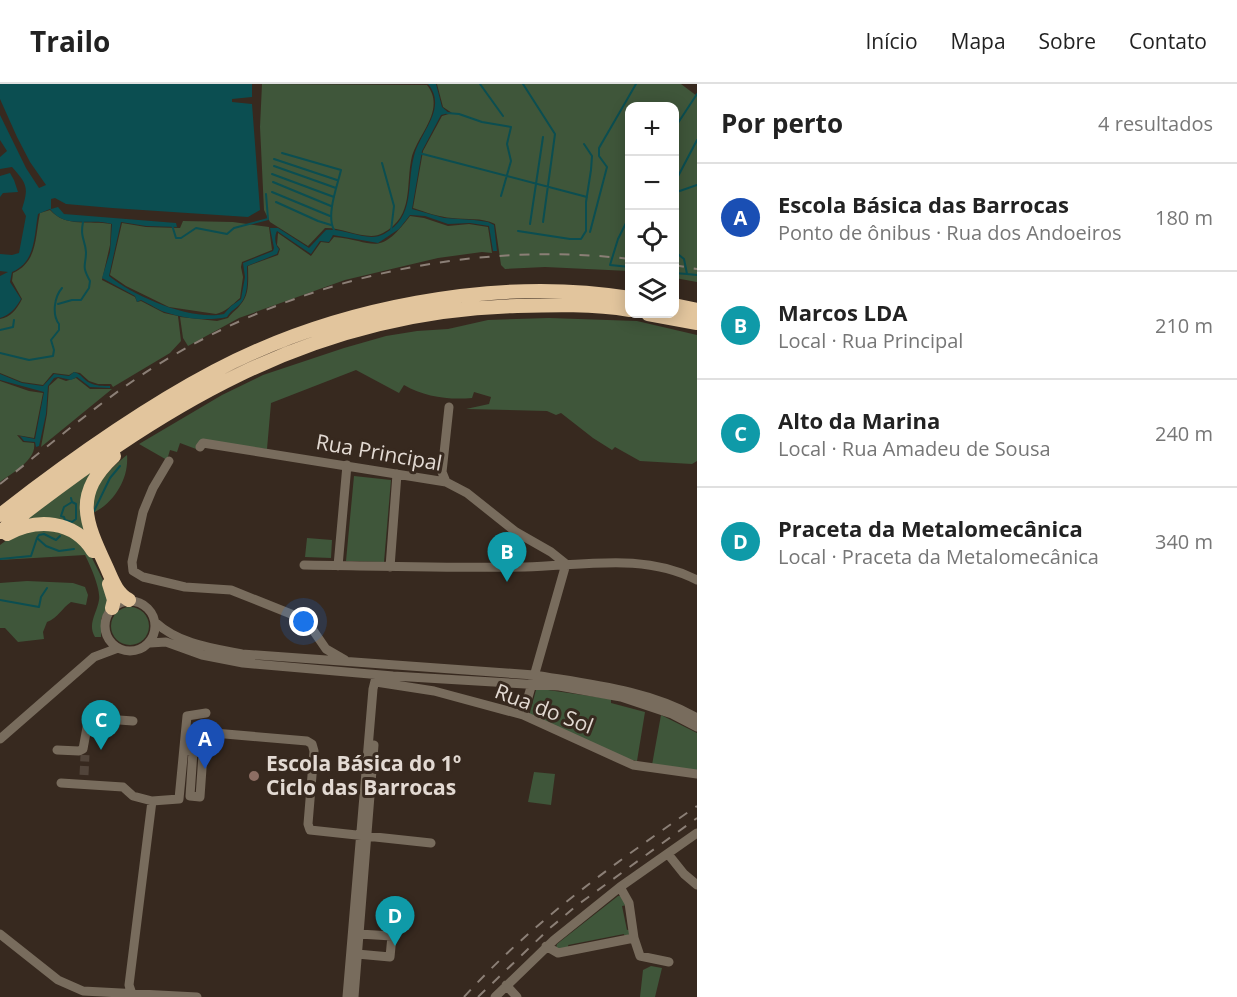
<!DOCTYPE html>
<html lang="pt">
<meta charset="utf-8">
<style>
:root{--surface:#fff;--page:#f2f2f2;--text:#222;--muted:#767676;--line:#e0e0e0;--accent:#4e6783}
body{margin:0;font-family:"Open Sans",sans-serif;background:var(--page);color:var(--text)}
.controls{position:absolute;right:18px;top:18px;display:grid;overflow:hidden;border-radius:12px;box-shadow:0 3px 15px #0003}
.controls button{width:54px;height:54px;display:grid;place-items:center;padding:0;border:0;border-bottom:2px solid var(--line);background:var(--surface);color:var(--text);font:30px sans-serif}
.you{position:absolute;left:304px;top:538px;width:21px;height:21px;margin:-15px;border:4px solid #fff;border-radius:50%;background:#1a73e8;box-shadow:0 0 0 9px #1a73e833}
.badge{display:grid;place-items:center;width:39px;height:39px;border-radius:50%;background:var(--accent);color:#fff;font-size:20px;font-weight:700}
.pin{position:absolute;translate:-50% -50px;filter:drop-shadow(0 2px 3px #0008)}
.pin::after{content:'';position:absolute;top:32px;width:21px;height:18px;background:inherit;clip-path:polygon(0 0,100% 0,50% 100%)}
.list{margin:0;padding:0;list-style:none}
h2{display:flex;justify-content:space-between;align-items:center;height:78px;margin:0;padding:0 24px;font-size:26px}
h2 small{font-size:20px;font-weight:400;color:var(--muted)}
.list li{display:grid;grid-template-columns:39px 1fr auto;gap:18px;align-items:center;box-sizing:border-box;height:108px;padding:0 24px;border-top:2px solid var(--line)}
.list b{display:block;font-size:22px;white-space:nowrap}
.list p{margin:0;font-size:20px;white-space:nowrap;color:var(--muted)}
.list em{font-size:20px;font-style:normal;color:var(--muted)}
.icon{flex:none;width:33px;height:33px;fill:none;stroke:currentColor;stroke-width:2;stroke-linecap:round;stroke-linejoin:round}
.map{position:relative;flex:none;width:697px;height:913px;overflow:hidden}
header{display:flex;align-items:center;gap:36px;box-sizing:border-box;height:84px;padding:0 30px;background:var(--surface);border-bottom:2px solid var(--line)}
header strong{font-size:28px}
nav{display:flex;gap:33px;margin-inline-start:auto;font-size:21px}
main{display:flex}
aside{flex:1;background:var(--surface)}
.map>svg:first-child{display:block}
.green{fill:#3f563a}
.water{fill:#0b4e51}
.lines{fill:none;stroke-linecap:round;stroke-linejoin:round}
.stream{stroke:#0b4e51;stroke-width:2}
.minor-tunnel{stroke:#51443a;stroke-width:9;stroke-dasharray:9 4.5;stroke-linecap:butt}
.minor{stroke:#786c5d;stroke-width:9}
.highway{stroke:#e2c59d;stroke-width:14}
.rail{stroke:#8b7f76;stroke-width:2;stroke-dasharray:10 10;stroke-linecap:butt}
.education-dot{fill:#8d6e63;stroke:#37291f;stroke-width:2}
.labels{text-anchor:middle;stroke-width:6;stroke-linejoin:round;paint-order:stroke}
.street-label{font-size:21px;fill:#e3dad3;stroke:#37291f}
.poi-label{font-size:21px;font-weight:bold;fill:#e3dad3;stroke:#37291f;text-anchor:start}
</style>
<header>
<strong>Trailo</strong>
<nav><a>Início</a><a>Mapa</a><a>Sobre</a><a>Contato</a></nav>
</header>
<main>
<div class="map">
<svg width="697" height="913" viewBox="0 0 697 913">
<rect width="100%" height="100%" fill="#37291f"/>
<path class="green" d="M262,0L427,1C446,25 419,49 412,72C405,101 415,132 383,149C368,158 343,143 325,144L308,162L270,138L264,126L260,43Z
M437,0H681L697,12V198L675,194L674,22H630L629,187L545,183L505,185L501,181L495,140C481,133 467,136 452,134C439,133 425,128 413,124L423,67L442,32L452,29L443,23Z
M50,126C66,144 90,136 111,140L110,161L102,196L135,213L137,218L141,217L164,229L178,232L181,257L170,269L113,303L111,300H98L89,297L80,289L74,288L69,291L53,289L43,301L22,298L0,289V235C11,233 17,225 22,215L12,197L13,189C38,178 35,152 40,129Z
M410,132L424,134L448,142L469,140L488,143L492,169L482,168L438,174L345,196L239,234L188,262L183,254L180,233L217,237L228,234C232,228 237,226 241,220C250,210 248,195 248,182L278,171L280,165L277,161L278,149L311,172L321,158L329,159L334,153C376,157 378,174 410,132Z
M183,137L233,138L269,143L272,166L242,178L241,183L243,193L240,214C232,221 225,228 216,230L169,223L126,202L110,191L122,139L146,143L180,144Z
M549,234L637,237L697,251V377L692,380L640,377L615,363L612,366L593,354L561,329L556,331L547,327L466,325L489,320L491,313L474,308L472,314C448,316 425,313 404,301L399,309L356,286L271,319L267,365L200,357L196,365L180,359L177,368L170,366L167,376L139,360L222,311L263,291L344,264L386,252L417,247L448,245L488,236Z
M58,294L66,297L76,294L90,305H112L41,363L47,330L49,302Z
M0,297L29,307L43,309L34,354L17,351L23,358L34,359C37,376 12,389 0,398Z
M127,371C129,394 115,417 95,428C87,406 112,383 127,371Z
M96,384L87,451L25,436Z
M354,392L391,396L384,478L346,477Z
M31,444L64,448L88,466L108,506L109,520L101,535V553H95C87,540 97,529 99,516C101,505 90,481 85,471L0,476V461L15,450Z
M307,454L332,456L331,474L305,473Z
M27,497L73,499L85,503L88,511L86,521L71,518C62,524 58,534 47,538L43,548L44,555L18,558L5,544H0V499Z
M111 542a19 19 0 1 1 38 0a19 19 0 1 1-38 0Z
M541,605L611,615V619L645,628L637,677L622,674L529,632L536,606Z
M661,631L697,649V689L652,681Z
M534,688L555,690L551,721L528,718Z
M618,812H622L627,821L622,822L627,846L632,845V848L625,854L624,850L568,861L569,865L560,867L556,864L557,860Z
M651,882L662,884L655,913H640L643,886Z"/>
<path class="water" d="M0,0H252V13L232,15V18L252,20L260,126L248,133L112,124L66,120L55,114L51,115V125L58,123L64,130L176,139L177,143L146,142L121,138L109,192C135,213 191,237 224,230L231,222L241,215L245,193L243,179L273,167L274,164L270,144H278L309,164L326,146C345,144 368,159 384,150C416,132 406,102 414,72C420,48 448,24 428,0H436L442,23L449,29L441,31L422,67L412,125L444,134L474,136L488,138L494,141L497,167H493L489,142L470,139L448,140L425,132L410,131L399,145L378,159L333,151L329,158L320,157L311,170L277,147C274,153 275,161 279,165L277,170L247,182C247,194 249,209 241,219C236,225 231,226 227,233C210,237 185,235 168,229C159,227 150,220 141,216L137,218L135,212L102,194L110,168L112,140C92,133 65,146 50,125L38,130C34,152 36,178 12,188L10,198L21,215C16,224 10,231 0,234V192L8,188L0,187V170L12,171L19,169L26,132L22,125C29,103 27,100 12,83L0,85V73L7,67L0,56V31L26,84L39,104L46,101L30,78L17,53L0,15Z
M10,89L14,96L18,108L3,109L0,113V92Z
M74,288C82,290 83,296 90,299C96,302 103,302 110,302V304L90,303L77,293L71,296L58,293L54,294L48,302L46,330L39,362L36,363L35,358L24,357L20,352L35,355L44,308L0,296V290L22,299L43,302L54,290L69,292Z"/>
<g class="lines">
<path class="stream" d="M480,0L503,32
M523,0L555,50L543,138
M447,29L459,30L482,38L511,43L507,60L511,77L501,112
M674,45L697,10
M282,69L341,86C337,103 326,131 334,146
M419,69L587,113
M274,75L337,96
M382,79L394,122L391,147
M274,82L336,104
M272,90L334,113
M273,98L331,122
M674,100L697,56
M272,108L330,132
M674,109L697,101
M276,118L318,137L331,141
M630,131L618,155L610,181L630,183
M530,140L543,53
M172,141L176,154H181L196,144L227,150L234,144L268,135L266,110
M518,147L570,155H581L586,147V118L591,86L592,72L584,60
M590,148L607,83L599,72V64L636,0
M674,167L684,175L687,190L697,191
M674,189L687,190
M58,220L72,216H81L89,204L90,197C81,181 86,182 86,168C85,155 80,154 83,138
M0,246L13,243L14,236
M0,269L29,276L53,272L54,266L51,256L59,246V240C52,231 54,213 62,204
M71,414L72,418L76,420V435L72,438L65,436L64,433L61,432L64,423L72,418
M94,427L110,394L120,382
M37,454L39,451L44,450L56,456L60,452
M0,475L31,472L37,454L46,462L59,467L74,465
M0,516L39,523L41,513L47,504"/>
<path class="minor-tunnel" d="M84,691L85,671"/>
<path class="minor" d="M200,363L203,359L446,398L467,409L516,448L551,468L566,480
M169,377L153,404L143,428L132,478L133,487L143,493L185,503L231,506L306,536L326,565L345,576
M446,398L442,388L449,323
M304,481C378,482 451,484 525,483C582,482 643,468 697,496
M338,482L347,381
M390,483L397,390
M105 542a25 25 0 1 1 50 0a25 25 0 1 1-50 0Z
M155,538C179,560 211,564 242,570L534,591C588,600 649,606 697,634
M150,559L166,558L202,571L243,579L393,592L559,602L621,613L672,630L697,643
M376,598L434,607L523,631L633,681L697,690
M523,631L566,480
M0,655L94,573L118,564
M57,666L79,667L83,665L88,638L91,634L133,637
M184,666L193,667L195,651L202,648L307,657L312,660L314,667L308,740L310,746L431,759
M193,667L203,670L200,713L190,712Z
M61,699L123,703L133,712L152,717
M668,770L684,790L697,801
M0,850L58,896L83,907L197,913
M634,854L640,872L669,878
M546,862L558,869L634,854L629,819L620,803
M357,870L390,873L392,852L359,850
M506,901L517,913
M133,913L129,901L152,717L179,715L187,632L206,629
M347,913L373,605L376,593
M354,913L374,661
M495,913L554,856L620,803L697,749"/>
<path class="highway" d="M674,221L697,226
M648,230L697,239
M114,372C73,410 85,437 106,482C112,495 116,509 129,516
M0,431C68,378 139,327 215,287C334,224 496,192 630,214
M0,448C158,324 309,227 517,222C554,221 593,220 630,226
M7,450C37,434 74,436 93,467
M109,500L114,516L112,524"/>
<path class="rail" d="M674,181L697,185
M0,400C53,359 102,315 159,280C297,195 469,156 630,175
M464,913C532,838 615,779 697,722
M478,913L550,844L576,822L697,734"/>
</g>
<circle class="education-dot" cx="254" cy="692" r="6"/>
<g class="labels">
<g class="street-label">
<text transform="translate(379 369) rotate(10)" y="7">Rua Principal</text>
<text transform="translate(544 625) rotate(21)" y="7">Rua do Sol</text>
</g>
<g class="poi-label">
<text x="266" y="687">Escola Básica do 1º<tspan x="266" dy="24">Ciclo das Barrocas</tspan></text>
</g>
</g>
</svg>
<div class="controls">
<button>+</button>
<button>−</button>
<button><svg class="icon" aria-label="locate" viewBox="0 0 24 24"><circle cx="12" cy="12" r="6"/><path d="M12 2v4M12 18v4M2 12h4M18 12h4"/></svg></button>
<button><svg class="icon" aria-label="layers" viewBox="0 0 24 24"><path d="M12 4l9 5-9 5-9-5zM3 14l9 5 9-5"/></svg></button>
</div>
<div class="you"></div>
<div class="pin badge" style="left:205px;top:685px;background:#1a4fb4">A</div>
<div class="pin badge" style="left:507px;top:498px;background:#0f9aa8">B</div>
<div class="pin badge" style="left:101px;top:666px;background:#0f9aa8">C</div>
<div class="pin badge" style="left:395px;top:862px;background:#0f9aa8">D</div>
</div>
<aside>
<h2>Por perto<small>4 resultados</small></h2>
<ul class="list">
<li><span class="badge" style="background:#1a4fb4">A</span><div><b>Escola Básica das Barrocas</b><p>Ponto de ônibus · Rua dos Andoeiros</p></div><em>180 m</em></li>
<li><span class="badge" style="background:#0f9aa8">B</span><div><b>Marcos LDA</b><p>Local · Rua Principal</p></div><em>210 m</em></li>
<li><span class="badge" style="background:#0f9aa8">C</span><div><b>Alto da Marina</b><p>Local · Rua Amadeu de Sousa</p></div><em>240 m</em></li>
<li><span class="badge" style="background:#0f9aa8">D</span><div><b>Praceta da Metalomecânica</b><p>Local · Praceta da Metalomecânica</p></div><em>340 m</em></li>
</ul>
</aside>
</main>
